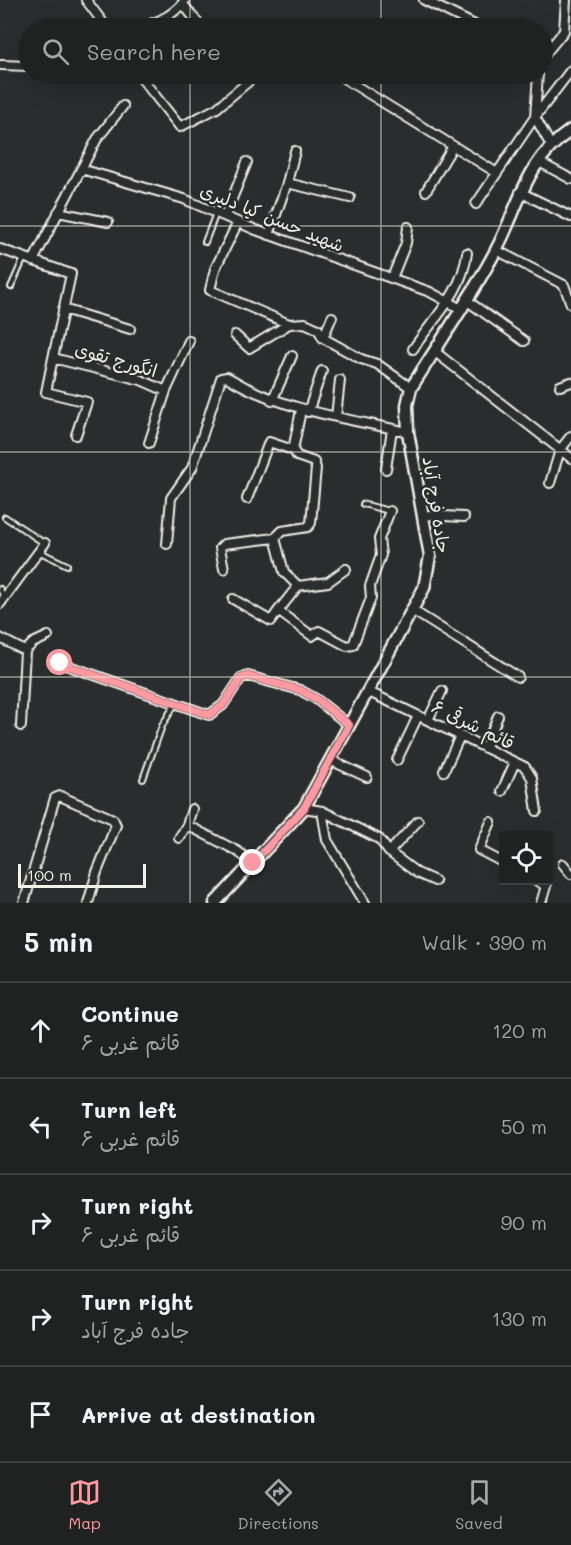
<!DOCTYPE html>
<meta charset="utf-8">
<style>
:root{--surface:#202222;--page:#282a2a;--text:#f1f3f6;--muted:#a2a4a5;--line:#3d3f40;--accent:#ff9aa2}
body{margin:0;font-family:Mali,"Playpen Sans Arabic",sans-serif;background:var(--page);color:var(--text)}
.controls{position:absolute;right:18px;bottom:18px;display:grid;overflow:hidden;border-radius:0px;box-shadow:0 6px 24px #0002}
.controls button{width:54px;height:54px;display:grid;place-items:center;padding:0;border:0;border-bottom:2px solid var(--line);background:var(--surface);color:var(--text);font:30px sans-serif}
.scale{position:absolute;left:18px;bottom:15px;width:128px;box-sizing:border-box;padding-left:6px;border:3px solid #f4f1e8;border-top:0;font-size:16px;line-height:21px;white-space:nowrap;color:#f4f1e8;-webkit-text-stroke:4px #2a2d2e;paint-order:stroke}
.stop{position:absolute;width:18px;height:18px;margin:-14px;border:4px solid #ff9aa2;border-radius:50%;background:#fff}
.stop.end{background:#ff9aa2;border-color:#fff;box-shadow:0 2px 6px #0008}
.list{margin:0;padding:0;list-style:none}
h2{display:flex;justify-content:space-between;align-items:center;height:78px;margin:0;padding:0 24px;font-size:26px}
h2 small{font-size:20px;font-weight:400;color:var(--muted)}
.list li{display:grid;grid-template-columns:39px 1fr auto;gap:18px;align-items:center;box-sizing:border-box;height:96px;padding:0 24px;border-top:2px solid var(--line)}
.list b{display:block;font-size:22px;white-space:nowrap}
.list p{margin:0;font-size:20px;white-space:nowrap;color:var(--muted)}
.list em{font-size:20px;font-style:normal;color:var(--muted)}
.icon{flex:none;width:33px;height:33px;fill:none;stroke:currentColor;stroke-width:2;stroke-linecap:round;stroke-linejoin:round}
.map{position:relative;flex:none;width:571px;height:903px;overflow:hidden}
.search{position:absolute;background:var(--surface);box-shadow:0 6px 24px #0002;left:18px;right:18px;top:18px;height:66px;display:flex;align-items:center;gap:15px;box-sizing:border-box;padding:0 21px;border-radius:33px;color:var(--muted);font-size:22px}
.sheet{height:558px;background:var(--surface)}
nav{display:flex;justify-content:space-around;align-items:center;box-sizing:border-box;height:84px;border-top:2px solid var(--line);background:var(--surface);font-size:16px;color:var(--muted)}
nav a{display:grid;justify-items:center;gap:3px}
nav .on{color:var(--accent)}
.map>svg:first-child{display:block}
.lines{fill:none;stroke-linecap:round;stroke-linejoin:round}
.lane-casing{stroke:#f4f1e8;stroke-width:8}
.street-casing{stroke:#f4f1e8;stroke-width:12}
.secondary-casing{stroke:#f4f1e8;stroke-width:15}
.lane{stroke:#2a2d2e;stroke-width:4}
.street{stroke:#2a2d2e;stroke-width:8}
.secondary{stroke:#2a2d2e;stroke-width:10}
.route{stroke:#ff9aa2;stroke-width:8}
.grid{fill:none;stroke:#f4f1e8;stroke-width:1.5;stroke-opacity:0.55}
.labels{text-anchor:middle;stroke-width:5;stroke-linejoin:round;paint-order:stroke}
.street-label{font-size:18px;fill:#f4f1e8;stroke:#2a2d2e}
</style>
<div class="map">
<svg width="571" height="903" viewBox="0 0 571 903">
<rect width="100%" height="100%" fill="#2a2d2e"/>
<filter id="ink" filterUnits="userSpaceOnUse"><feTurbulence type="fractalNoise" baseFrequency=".0167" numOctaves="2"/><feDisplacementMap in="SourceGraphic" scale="12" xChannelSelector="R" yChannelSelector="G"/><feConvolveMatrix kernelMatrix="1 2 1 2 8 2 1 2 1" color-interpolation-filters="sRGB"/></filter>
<g filter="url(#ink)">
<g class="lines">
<defs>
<path id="lane" d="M205,242L216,213
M11,287L24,258
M363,504L389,511
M5,517L44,543
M40,552L67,565
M0,589L4,597
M143,779L162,726L175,704"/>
<path id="street" d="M86,0L107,28
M424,0L481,28
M183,4L202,28
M131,28C151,26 173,17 185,0
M542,58L564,31L566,0
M0,65L28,66
M138,74L180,127L217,108L248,82
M178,74L179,75
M345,79L497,173
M550,144L535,117L571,70
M539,162L571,179
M81,169L184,199L256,230L430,292L461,309
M287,183L295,151
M426,191L453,146
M520,192L571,217
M476,204L535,117L538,74
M58,212L108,222
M225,216L247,162
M238,222L215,269L210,290L289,324L305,323L318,329L323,338L361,359L377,364L411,388
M269,235L287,183L350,198
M0,249L71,274L53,358L141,380L166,391L189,341
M496,250L564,285L571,304
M33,261L97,139L123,106
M392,278L406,243L408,227
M466,300L524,341
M63,309L130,329
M235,335L249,348L289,324
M323,338L332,317
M413,349C435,316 462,294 467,253
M434,351L571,458
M53,358L46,392L87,402L76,435
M560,386L571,382
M272,401L292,356
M308,412L322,371
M336,417L340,380
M149,443L166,391
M386,469L392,429
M550,483L560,450L571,436
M247,499L269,442L293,450
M422,515L464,517
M167,544L171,498L192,468L221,378L227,377C283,411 345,418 408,432
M224,569L220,548L224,544L275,538
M346,569L328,582L298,586L278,611L312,636L319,631L347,646L353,645L371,598L370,586L381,555L379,539L390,511
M298,586L284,572L275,538L282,531L308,527L311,523L316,468L314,462L297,456L293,450L301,410
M233,599L271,621L278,611
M0,604L45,543
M412,610L518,677
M0,638L25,651
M60,663L209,715L223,705L241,678L248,676L300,690L316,699L349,725
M367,691L525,767L532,778L537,811
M428,720L442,691
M21,726L25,651L33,643L48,636
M485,748L498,716
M330,760L367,777
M397,760L418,716
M444,771L460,736
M502,791L515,762
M304,808L322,811L379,839L389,852L417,873L435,881
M322,811L327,840L365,903
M491,822L479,850L504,863
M187,825L192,809
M179,838L187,825L237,851L253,863
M389,852L418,821
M563,864L571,874
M536,880L546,886L541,903
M24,903L55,798L60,796L113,819L116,825L97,872L88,903"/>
<path id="secondary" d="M215,903L304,808L424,588L430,556L408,432L407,405L411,388C439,343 470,299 495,252C520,206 524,162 571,130"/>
</defs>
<use href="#lane" class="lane-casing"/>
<use href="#street" class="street-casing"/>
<use href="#secondary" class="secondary-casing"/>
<use href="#lane" class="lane"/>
<use href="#street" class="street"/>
<use href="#secondary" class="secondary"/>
</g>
</g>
<g class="lines" filter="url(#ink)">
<path class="route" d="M60,663L209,715L223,705L241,678L248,676L300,690L316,699L349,725L304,808L253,863"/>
</g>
<path class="grid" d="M190,0V28M381,0V28M190,74V903M381,74V903M0,226H571M0,452H571M0,677H571"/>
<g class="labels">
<g class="street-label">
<text transform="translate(272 218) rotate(22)" y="6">شهید حسن کیا دلیری</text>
<text transform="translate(116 360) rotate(16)" y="6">انگورج تقوی</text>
<text transform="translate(436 505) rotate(81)" y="6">جاده فرج آباد</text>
<text transform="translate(473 725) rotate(26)" y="6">قائم شرقی ۶</text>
</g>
</g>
</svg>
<div class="controls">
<button><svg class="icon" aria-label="locate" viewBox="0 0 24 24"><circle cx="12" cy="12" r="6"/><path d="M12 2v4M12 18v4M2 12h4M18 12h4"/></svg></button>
</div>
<div class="scale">100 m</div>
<div class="stop" style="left:60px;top:663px"></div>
<div class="stop end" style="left:253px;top:863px"></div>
<div class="search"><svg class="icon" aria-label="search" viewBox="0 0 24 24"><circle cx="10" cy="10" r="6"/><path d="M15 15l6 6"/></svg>Search here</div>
</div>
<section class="sheet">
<h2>5 min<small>Walk · 390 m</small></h2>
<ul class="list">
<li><svg class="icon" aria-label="ahead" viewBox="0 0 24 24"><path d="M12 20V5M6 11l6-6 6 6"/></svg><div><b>Continue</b><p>قائم غربی ۶</p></div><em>120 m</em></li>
<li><svg class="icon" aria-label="left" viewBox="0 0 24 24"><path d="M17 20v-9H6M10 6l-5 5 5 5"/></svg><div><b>Turn left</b><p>قائم غربی ۶</p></div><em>50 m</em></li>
<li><svg class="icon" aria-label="right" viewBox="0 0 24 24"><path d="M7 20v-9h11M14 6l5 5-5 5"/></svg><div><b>Turn right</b><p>قائم غربی ۶</p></div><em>90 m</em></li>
<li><svg class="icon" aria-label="right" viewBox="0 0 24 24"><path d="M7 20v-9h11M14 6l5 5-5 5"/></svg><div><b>Turn right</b><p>جاده فرج آباد</p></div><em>130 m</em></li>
<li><svg class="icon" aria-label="arrive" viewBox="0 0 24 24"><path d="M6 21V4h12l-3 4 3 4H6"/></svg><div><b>Arrive at destination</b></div></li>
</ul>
</section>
<nav>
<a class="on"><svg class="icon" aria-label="map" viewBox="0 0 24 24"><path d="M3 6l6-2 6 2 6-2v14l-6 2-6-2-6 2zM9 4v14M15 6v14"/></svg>Map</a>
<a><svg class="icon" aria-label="directions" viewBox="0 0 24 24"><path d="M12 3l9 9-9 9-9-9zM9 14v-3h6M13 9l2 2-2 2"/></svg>Directions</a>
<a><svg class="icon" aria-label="saved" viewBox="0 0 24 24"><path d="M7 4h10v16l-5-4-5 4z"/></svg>Saved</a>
</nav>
